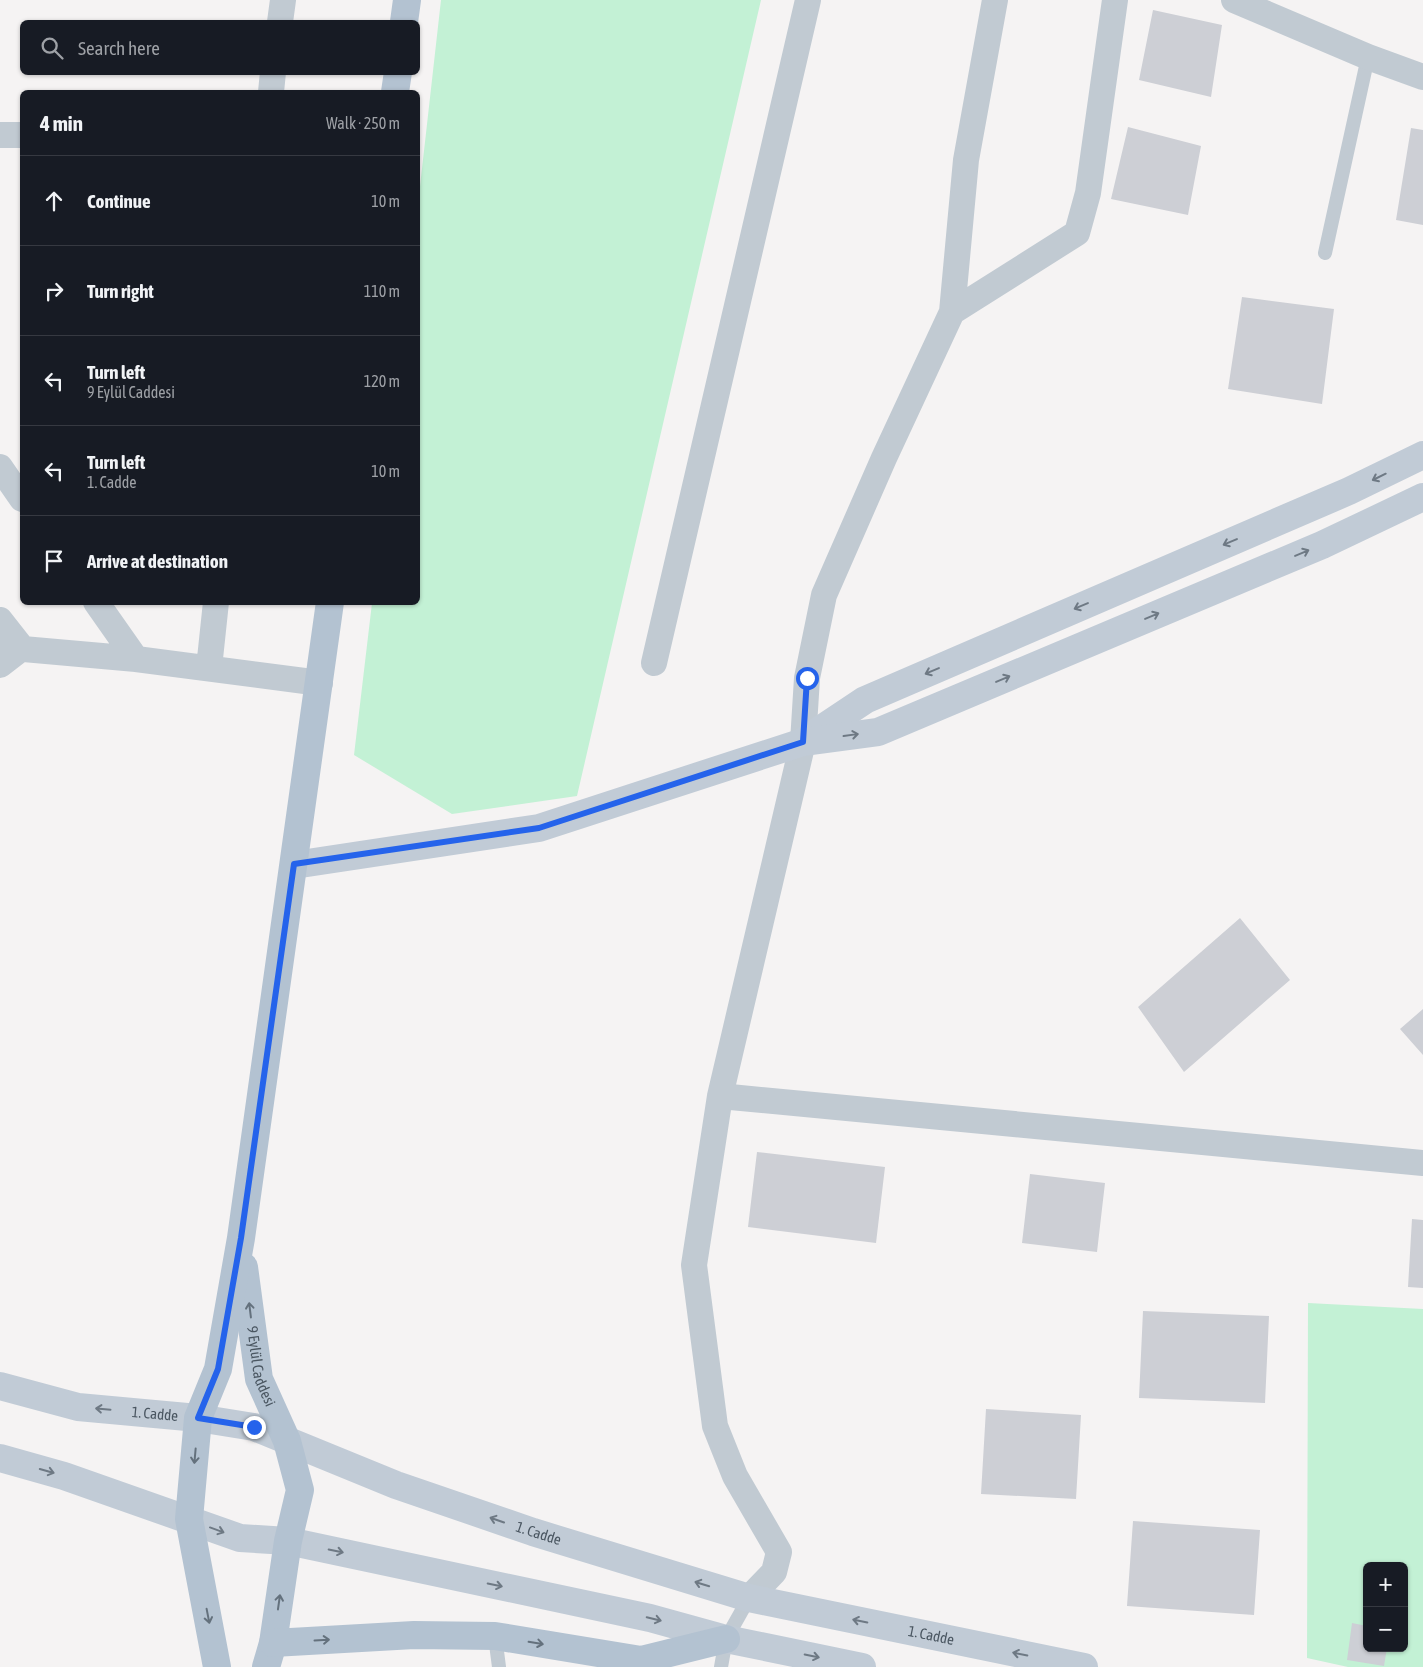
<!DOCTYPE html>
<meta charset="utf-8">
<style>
:root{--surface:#171b24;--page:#20242c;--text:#f1f3f6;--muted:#9ea1a6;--line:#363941}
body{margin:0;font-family:"Asap Condensed",sans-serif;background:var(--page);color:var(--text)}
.controls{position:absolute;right:15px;bottom:15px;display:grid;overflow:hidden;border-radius:8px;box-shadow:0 1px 4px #0004}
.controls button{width:45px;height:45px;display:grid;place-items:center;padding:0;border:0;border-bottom:1px solid var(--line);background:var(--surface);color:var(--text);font:25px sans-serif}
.stop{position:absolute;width:15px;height:15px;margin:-11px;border:4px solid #2563eb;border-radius:50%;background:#fff}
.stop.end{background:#2563eb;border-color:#fff;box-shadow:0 1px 5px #0008}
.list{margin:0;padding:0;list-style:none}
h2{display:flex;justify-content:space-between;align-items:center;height:65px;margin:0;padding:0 20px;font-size:21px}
h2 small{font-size:16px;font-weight:400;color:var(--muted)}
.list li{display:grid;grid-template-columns:32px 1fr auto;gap:15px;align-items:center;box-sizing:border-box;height:90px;padding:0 20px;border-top:1px solid var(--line)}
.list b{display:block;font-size:19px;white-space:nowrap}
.list p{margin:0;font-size:16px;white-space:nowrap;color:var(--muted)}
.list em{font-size:16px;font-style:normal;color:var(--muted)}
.icon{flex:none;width:28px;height:28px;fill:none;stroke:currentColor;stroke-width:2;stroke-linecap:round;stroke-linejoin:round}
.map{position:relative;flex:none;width:1423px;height:1667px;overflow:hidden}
.search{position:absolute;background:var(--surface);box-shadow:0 1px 4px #0004;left:20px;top:20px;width:400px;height:55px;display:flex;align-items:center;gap:12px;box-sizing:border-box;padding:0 18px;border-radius:8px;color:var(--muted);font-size:19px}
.panel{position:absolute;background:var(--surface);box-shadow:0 1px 4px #0004;left:20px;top:90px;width:400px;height:515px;border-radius:8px}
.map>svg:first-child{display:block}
.green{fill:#c3f1d5;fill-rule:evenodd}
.building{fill:#cdcfd5}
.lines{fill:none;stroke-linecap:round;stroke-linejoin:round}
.lane{stroke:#c1cad2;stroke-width:14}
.street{stroke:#c1cad2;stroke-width:26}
.secondary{stroke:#c1cbd6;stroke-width:28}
.primary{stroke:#b3c2d1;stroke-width:28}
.oneway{stroke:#6e7984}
.oneway2{stroke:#64717d}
.route{stroke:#2563eb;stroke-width:6}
.labels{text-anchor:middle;stroke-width:4;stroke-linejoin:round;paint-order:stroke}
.street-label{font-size:15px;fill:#4a5661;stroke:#fff}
</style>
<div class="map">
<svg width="1423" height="1667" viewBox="0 0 1423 1667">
<rect width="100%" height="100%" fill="#f5f3f3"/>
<path class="green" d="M441,0H761L577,796L452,814L354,755L372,603L418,602V204Z
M1308,1303L1423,1309V1667H1348L1307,1658ZM1367,1566H1404V1648H1367Z"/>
<path class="building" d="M1153,10L1222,25L1211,97L1139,80Z
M1128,127L1201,146L1188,215L1111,199Z
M1411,128L1423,130V225L1396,220Z
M1242,297L1334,309L1322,404L1228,389Z
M1240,918L1290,980L1184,1072L1138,1007Z
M1423,1009V1055L1400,1029Z
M757,1152L885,1167L876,1243L748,1227Z
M1030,1174L1105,1183L1097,1252L1022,1243Z
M1412,1219L1423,1220V1288L1408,1287Z
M1143,1311L1269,1316L1265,1403L1139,1398Z
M986,1409L1081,1415L1076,1499L981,1494Z
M1133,1521L1260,1530L1254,1615L1127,1606Z
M1352,1623L1367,1626V1648H1387L1384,1666L1347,1660Z"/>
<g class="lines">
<path class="lane" d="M1325,253L1368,57
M495,1636L499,1667
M721,1667L726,1639L749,1598"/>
<path class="street" d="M1234,0L1368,57L1423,77
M280,22L283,0
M271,92L273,72
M0,135H22
M952,312L1077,233L1088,193L1115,0
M0,467L22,499
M96,602L136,659
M0,620L22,648L0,665
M0,647L136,659L320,683
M654,663L808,0
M209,668L216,602
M720,1096L1423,1163
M749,1598L774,1572L779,1552L735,1476L715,1426L694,1265L720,1096L803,742L807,678L824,595L884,458L952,312L966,160L995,0"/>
<g class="secondary">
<path d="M808,738L865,700L1349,491L1423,455"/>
<path d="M294,865L539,828L803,742L878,732L1322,545L1423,497"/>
<path id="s1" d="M0,1386L78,1407L198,1418L254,1427L396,1485L533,1532L749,1598L1084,1667"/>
<path d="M0,1458L64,1476L240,1538L288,1541L650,1618L726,1639L862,1667"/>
</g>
<g class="primary">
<path d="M404,22L407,0"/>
<path d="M395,92L398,72"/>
<path id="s2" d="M244,1267L259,1379L287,1441L300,1490L288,1541L273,1643L266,1667"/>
<path d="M273,1643L414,1635L495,1636L641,1660L726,1639"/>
<path d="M217,1667L189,1519L198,1418L218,1369L241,1238L330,602"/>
</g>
</g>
<defs><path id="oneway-shaft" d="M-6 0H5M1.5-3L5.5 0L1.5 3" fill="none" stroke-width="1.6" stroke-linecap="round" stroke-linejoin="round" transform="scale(1.25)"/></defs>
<g class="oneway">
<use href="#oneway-shaft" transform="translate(1379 477) rotate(154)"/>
<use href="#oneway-shaft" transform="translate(1230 542) rotate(157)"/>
<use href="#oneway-shaft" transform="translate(1302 553) rotate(-23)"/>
<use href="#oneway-shaft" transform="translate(1081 606) rotate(157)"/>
<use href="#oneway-shaft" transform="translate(1152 616) rotate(-23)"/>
<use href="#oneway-shaft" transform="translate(932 671) rotate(157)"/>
<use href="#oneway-shaft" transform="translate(1003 679) rotate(-23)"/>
<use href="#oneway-shaft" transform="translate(851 735) rotate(-8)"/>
<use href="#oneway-shaft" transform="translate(103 1409) rotate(-175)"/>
<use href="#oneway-shaft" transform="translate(47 1471) rotate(16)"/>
<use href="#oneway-shaft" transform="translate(497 1520) rotate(-161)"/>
<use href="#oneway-shaft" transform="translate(217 1530) rotate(20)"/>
<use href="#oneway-shaft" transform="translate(336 1551) rotate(12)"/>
<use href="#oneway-shaft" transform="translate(702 1584) rotate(-163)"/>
<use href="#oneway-shaft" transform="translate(495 1585) rotate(12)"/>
<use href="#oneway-shaft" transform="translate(654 1619) rotate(14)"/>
<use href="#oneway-shaft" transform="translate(860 1621) rotate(-168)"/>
<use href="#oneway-shaft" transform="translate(1020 1654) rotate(-168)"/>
<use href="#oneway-shaft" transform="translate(812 1656) rotate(12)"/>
</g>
<g class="oneway2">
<use href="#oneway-shaft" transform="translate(250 1310) rotate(-97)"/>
<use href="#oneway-shaft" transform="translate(195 1456) rotate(95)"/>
<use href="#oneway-shaft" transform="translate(279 1602) rotate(-82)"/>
<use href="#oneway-shaft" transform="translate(208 1616) rotate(79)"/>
<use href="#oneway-shaft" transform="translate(322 1640) rotate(-3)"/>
<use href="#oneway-shaft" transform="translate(536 1643) rotate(9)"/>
</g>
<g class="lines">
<path class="route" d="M254,1427L198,1418L218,1369L241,1238L294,864L539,828L803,742L807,678"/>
</g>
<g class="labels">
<g class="street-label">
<text dy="5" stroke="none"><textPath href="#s2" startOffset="101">9 Eylül Caddesi</textPath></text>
<text dy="5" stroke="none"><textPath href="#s1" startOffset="158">1. Cadde</textPath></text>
<text dy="5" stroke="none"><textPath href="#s1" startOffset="562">1. Cadde</textPath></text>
<text dy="5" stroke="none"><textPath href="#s1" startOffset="968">1. Cadde</textPath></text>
</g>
</g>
</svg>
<div class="controls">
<button>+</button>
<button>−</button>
</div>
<div class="stop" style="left:807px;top:678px"></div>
<div class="stop end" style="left:254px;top:1427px"></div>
<div class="search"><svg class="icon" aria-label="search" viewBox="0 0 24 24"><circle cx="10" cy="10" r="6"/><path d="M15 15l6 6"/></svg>Search here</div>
<section class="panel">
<h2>4 min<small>Walk · 250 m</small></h2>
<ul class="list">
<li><svg class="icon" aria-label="ahead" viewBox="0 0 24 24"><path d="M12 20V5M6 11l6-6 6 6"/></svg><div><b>Continue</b></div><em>10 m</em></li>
<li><svg class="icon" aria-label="right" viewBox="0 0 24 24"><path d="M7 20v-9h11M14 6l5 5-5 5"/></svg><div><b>Turn right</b></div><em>110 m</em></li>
<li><svg class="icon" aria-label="left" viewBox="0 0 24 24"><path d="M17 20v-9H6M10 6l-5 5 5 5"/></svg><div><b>Turn left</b><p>9 Eylül Caddesi</p></div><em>120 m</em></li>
<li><svg class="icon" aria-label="left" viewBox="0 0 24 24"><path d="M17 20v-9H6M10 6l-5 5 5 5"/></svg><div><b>Turn left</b><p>1. Cadde</p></div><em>10 m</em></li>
<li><svg class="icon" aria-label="arrive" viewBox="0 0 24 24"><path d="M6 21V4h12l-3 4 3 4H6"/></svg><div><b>Arrive at destination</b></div></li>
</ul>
</section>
</div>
